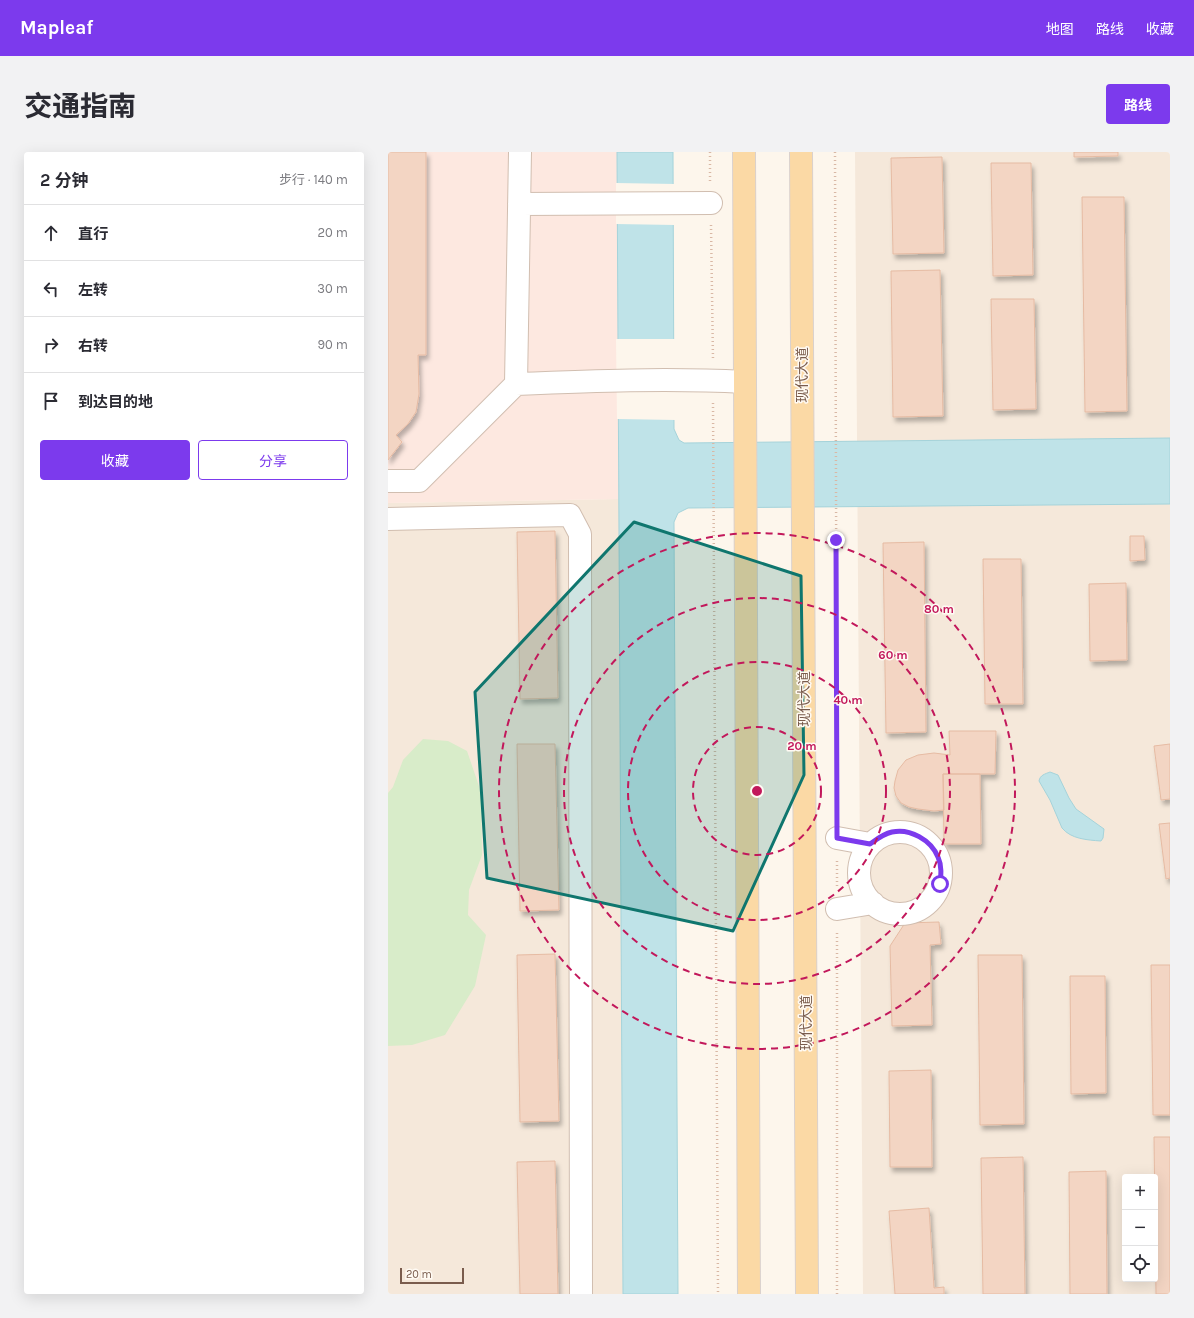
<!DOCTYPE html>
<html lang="zh">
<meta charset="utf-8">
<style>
:root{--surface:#fff;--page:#f2f2f3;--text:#2b2b33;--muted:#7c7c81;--line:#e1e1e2;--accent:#7c3aed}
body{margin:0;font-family:Karla,"Noto Sans SC",sans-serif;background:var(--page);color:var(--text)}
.controls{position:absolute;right:12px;bottom:12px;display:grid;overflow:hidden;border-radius:4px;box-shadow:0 4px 16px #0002}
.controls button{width:36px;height:36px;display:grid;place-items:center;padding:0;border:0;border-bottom:1px solid var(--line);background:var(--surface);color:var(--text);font:20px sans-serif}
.scale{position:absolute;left:12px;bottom:10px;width:64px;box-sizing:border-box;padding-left:4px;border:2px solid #7a5c4d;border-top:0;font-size:11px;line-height:14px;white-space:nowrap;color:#7a5c4d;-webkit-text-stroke:3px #fffaf3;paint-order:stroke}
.stop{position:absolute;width:12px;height:12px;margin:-9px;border:3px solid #7c3aed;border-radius:50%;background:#fff}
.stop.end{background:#7c3aed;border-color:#fff;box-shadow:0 1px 4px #0008}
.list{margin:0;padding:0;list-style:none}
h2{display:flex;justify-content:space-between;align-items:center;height:52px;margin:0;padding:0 16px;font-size:17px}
h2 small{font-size:13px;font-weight:400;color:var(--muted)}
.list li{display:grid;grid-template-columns:26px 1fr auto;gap:12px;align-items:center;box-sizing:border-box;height:56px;padding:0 16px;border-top:1px solid var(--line)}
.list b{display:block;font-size:15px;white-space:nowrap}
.list em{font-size:13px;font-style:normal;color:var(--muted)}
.actions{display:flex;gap:8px;padding:12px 16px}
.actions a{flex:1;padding:9px 0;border:1px solid var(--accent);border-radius:4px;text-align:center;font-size:14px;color:var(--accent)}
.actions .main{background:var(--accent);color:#fff}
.icon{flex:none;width:22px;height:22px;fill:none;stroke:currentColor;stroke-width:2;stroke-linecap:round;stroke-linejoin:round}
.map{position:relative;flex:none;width:782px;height:1142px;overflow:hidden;border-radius:4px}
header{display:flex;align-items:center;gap:24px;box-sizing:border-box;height:56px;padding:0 20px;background:var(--accent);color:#fff}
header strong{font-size:19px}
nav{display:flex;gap:22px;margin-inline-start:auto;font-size:14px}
.intro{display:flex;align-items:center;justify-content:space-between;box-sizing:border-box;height:96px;padding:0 24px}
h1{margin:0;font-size:28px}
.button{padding:10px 18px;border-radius:4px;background:var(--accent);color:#fff;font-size:14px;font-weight:700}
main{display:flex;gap:24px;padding:0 24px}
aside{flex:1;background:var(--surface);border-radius:4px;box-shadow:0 4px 16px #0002}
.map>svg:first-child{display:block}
.residential{fill:#f5e8da;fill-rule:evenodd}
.commercial{fill:#fde8e0}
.green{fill:#d8ecc9}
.water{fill:#bfe3e8;stroke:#a5d3da}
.pier{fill:#fdf6ec}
.building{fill:#f3d5c3;stroke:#e6bba3;filter:url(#shadow)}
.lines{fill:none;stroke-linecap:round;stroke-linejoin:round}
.minor-casing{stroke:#d1beb0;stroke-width:24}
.major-casing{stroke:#dad1cd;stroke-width:24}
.path{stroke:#d9b8a5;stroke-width:2.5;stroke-dasharray:1 3;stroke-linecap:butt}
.minor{stroke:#fff;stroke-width:22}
.major{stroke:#fbd9a5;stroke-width:22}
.route{stroke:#7c3aed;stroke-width:5}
.marked{fill:#0f766e;fill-opacity:0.2;stroke:#0f766e;stroke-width:3;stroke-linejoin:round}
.ring{fill:none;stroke:#c2185b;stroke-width:2;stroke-dasharray:7 5}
.labels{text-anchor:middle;stroke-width:3;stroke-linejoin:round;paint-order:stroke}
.street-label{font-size:14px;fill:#7a5c4d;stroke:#fffaf3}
.centre{fill:#c2185b;stroke:#fffaf3;stroke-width:2}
.ring-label{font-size:12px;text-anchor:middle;font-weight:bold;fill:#c2185b;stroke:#fffaf3;stroke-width:3;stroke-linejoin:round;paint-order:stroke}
</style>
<header>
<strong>Mapleaf</strong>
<nav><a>地图</a><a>路线</a><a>收藏</a></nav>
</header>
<div class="intro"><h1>交通指南</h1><a class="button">路线</a></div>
<main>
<aside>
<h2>2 分钟<small>步行 · 140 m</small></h2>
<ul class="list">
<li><svg class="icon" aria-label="ahead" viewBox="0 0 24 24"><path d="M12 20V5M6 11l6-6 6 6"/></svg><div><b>直行</b></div><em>20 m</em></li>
<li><svg class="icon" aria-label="left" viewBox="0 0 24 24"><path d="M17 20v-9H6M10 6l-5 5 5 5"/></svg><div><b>左转</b></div><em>30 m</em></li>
<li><svg class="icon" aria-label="right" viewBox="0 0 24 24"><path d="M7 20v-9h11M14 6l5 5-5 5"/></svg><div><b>右转</b></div><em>90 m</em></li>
<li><svg class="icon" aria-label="arrive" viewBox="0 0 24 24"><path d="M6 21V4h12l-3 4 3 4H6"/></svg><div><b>到达目的地</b></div></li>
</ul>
<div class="actions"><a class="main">收藏</a><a>分享</a></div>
</aside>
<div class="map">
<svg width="782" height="1142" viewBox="0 0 782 1142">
<defs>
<filter id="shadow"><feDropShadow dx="2.5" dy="4.5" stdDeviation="2" flood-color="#0004"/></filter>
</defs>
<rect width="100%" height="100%" fill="#fdf6ec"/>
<path class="residential" d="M467,0H782V1142H475ZM737,1025H767V1127H737Z
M231,347L235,1142H0V351Z"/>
<path class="commercial" d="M0,0H229L231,347L0,351Z"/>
<path class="green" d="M35,587L60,589L79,599L93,640L94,703L81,738L80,763L98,783L87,834L57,883L24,893L0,894V641L5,635L15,608Z"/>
<path class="water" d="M229,0H285L286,277L291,288L296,291L782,286V352L300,356L290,361L286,370L290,1142H235Z
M662,620L670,623L681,646L688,657L716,677L715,686L713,689C699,688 683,687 674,676L662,648L651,629C652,623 657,622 662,620Z"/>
<path class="pier" d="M228,31L287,32V73L228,72Z
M228,187H288V268L229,267Z"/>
<path class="building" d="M0,0H38V203H30L31,242L28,260L20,272L8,283L14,290L0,308Z
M686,0H730V4L686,5Z
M554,5L556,101L505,102L503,6Z
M603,11H643L645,123L605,124Z
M694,45H736L739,259L697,260Z
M552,118L555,264L505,265L503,119Z
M603,147H646L648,257L605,258Z
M167,379L170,546L132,547L129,380Z
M742,384H756L757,408L742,409Z
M536,390L538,580L498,581L495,391Z
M595,407H633L635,552H597Z
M738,431L739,508L702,509L701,432Z
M561,579H608L607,622H555L556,658L546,659L530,657L521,655L513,651L508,644L506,636L507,629L510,618L518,608L530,603L546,601L562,603Z
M129,592H167L171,758L132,759Z
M782,592V647L773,648L766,594Z
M555,622H592L593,692H556Z
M782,671V726L778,727L771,672Z
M551,770L553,792L542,793L544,873L504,874L502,794L517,771Z
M167,802L171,969L132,970L129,803Z
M590,803H634L636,972L592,973Z
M763,813H782V963H765Z
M682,824H717L718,941L683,942Z
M543,918L544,1015H502L501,919Z
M766,985H782V1142H768Z
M635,1005L637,1142H595L593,1006Z
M167,1009L170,1142H132L129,1010Z
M718,1019L719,1142H682L681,1020Z
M541,1056L546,1136L556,1135V1142H507L501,1059Z"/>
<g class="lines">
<defs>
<path id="minor" d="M131,52L323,51
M128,232C204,229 280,226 356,230
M0,329H31L128,232L132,0
M0,367L182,363L192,382L193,1142
M471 721a41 41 0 1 1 82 0a41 41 0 1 1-82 0Z
M449,686L482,692
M449,757L485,751"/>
<path id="major" d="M356,0L361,1142
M413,0L419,1142"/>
</defs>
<use href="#minor" class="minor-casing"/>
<use href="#major" class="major-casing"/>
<path class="path" d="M322,0V30
M447,0L449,666
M323,73L325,208
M325,251L330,1142
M449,709V736
M449,1142V779"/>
<use href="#minor" class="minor"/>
<use href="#major" class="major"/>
</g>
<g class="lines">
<path class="route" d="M448,388L449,686L482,692C489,687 495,682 504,680C522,676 543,688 550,705C554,714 553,723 552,732"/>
</g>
<path class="marked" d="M246,370L413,424L416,623L345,779L99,726L87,540Z"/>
<g class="ring">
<circle cx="369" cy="639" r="64"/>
<circle cx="369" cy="639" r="129"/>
<circle cx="369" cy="639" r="193"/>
<circle cx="369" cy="639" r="258"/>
</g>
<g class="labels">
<g class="street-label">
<text transform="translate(414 223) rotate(-90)" y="5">现代大道</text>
<text transform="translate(416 547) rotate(-90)" y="5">现代大道</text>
<text transform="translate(418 871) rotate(-90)" y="5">现代大道</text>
</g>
</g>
<circle cx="369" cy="639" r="6" class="centre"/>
<g class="ring-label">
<text x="551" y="461">80 m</text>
<text x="505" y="507">60 m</text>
<text x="460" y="552">40 m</text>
<text x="414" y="598">20 m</text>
</g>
</svg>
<div class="controls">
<button>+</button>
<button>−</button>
<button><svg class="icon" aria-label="locate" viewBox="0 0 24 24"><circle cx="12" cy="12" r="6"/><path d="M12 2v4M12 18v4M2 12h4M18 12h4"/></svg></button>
</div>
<div class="scale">20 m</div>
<div class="stop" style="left:552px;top:732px"></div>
<div class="stop end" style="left:448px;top:388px"></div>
</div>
</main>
